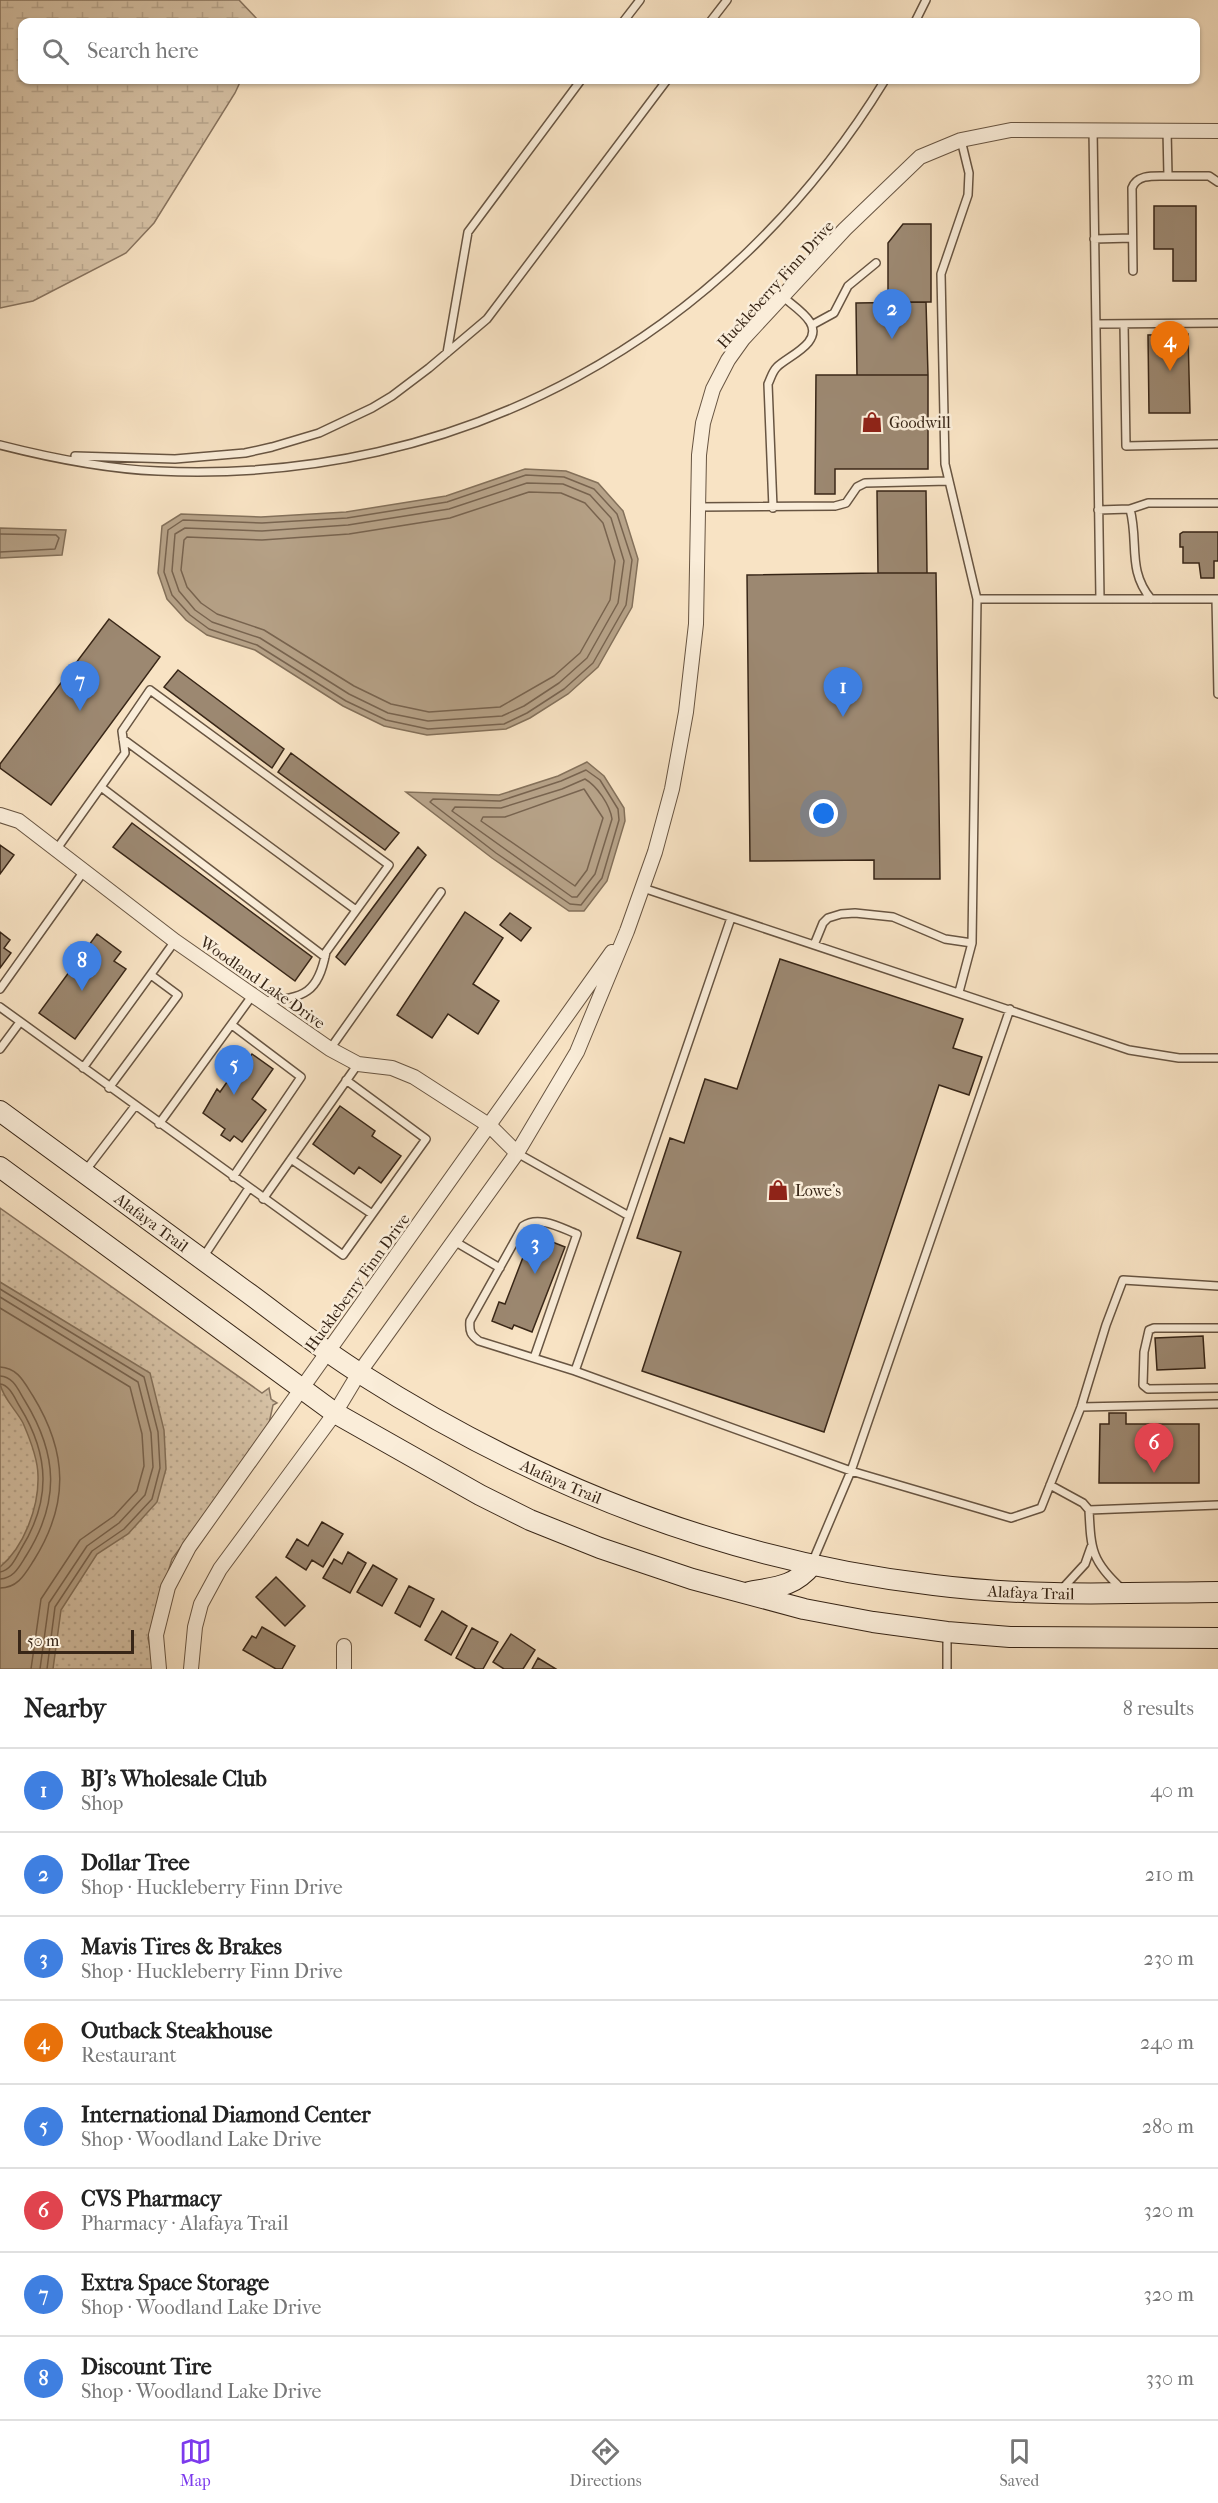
<!DOCTYPE html>
<meta charset="utf-8">
<style>
:root{--surface:#fff;--page:#f2f2f2;--text:#222;--muted:#767676;--line:#e0e0e0;--accent:#7c3aed}
body{margin:0;font-family:"IM FELL French Canon",serif;background:var(--page);color:var(--text)}
.scale{position:absolute;left:18px;bottom:15px;width:116px;box-sizing:border-box;padding-left:6px;border:3px solid #382617;border-top:0;font-size:16px;line-height:21px;white-space:nowrap;color:#382617;-webkit-text-stroke:4px #faedd9;paint-order:stroke}
.you{position:absolute;left:824px;top:814px;width:21px;height:21px;margin:-15px;border:4px solid #fff;border-radius:50%;background:#1a73e8;box-shadow:0 0 0 9px #1a73e833}
.badge{display:grid;place-items:center;width:39px;height:39px;border-radius:50%;background:var(--accent);color:#fff;font-size:20px;font-weight:700}
.pin{position:absolute;translate:-50% -50px;filter:drop-shadow(0 2px 3px #0008)}
.pin::after{content:'';position:absolute;top:32px;width:21px;height:18px;background:inherit;clip-path:polygon(0 0,100% 0,50% 100%)}
.list{margin:0;padding:0;list-style:none}
h2{display:flex;justify-content:space-between;align-items:center;height:78px;margin:0;padding:0 24px;font-size:26px}
h2 small{font-size:20px;font-weight:400;color:var(--muted)}
.list li{display:grid;grid-template-columns:39px 1fr auto;gap:18px;align-items:center;box-sizing:border-box;height:84px;padding:0 24px;border-top:2px solid var(--line)}
.list b{display:block;font-size:22px;white-space:nowrap}
.list p{margin:0;font-size:20px;white-space:nowrap;color:var(--muted)}
.list em{font-size:20px;font-style:normal;color:var(--muted)}
.icon{flex:none;width:33px;height:33px;fill:none;stroke:currentColor;stroke-width:2;stroke-linecap:round;stroke-linejoin:round}
.map{position:relative;flex:none;width:1218px;height:1669px;overflow:hidden}
.search{position:absolute;background:var(--surface);box-shadow:0 2px 4px #0004;left:18px;right:18px;top:18px;height:66px;display:flex;align-items:center;gap:15px;box-sizing:border-box;padding:0 21px;border-radius:12px;color:var(--muted);font-size:22px}
.sheet{height:750px;background:var(--surface)}
nav{display:flex;justify-content:space-around;align-items:center;box-sizing:border-box;height:84px;border-top:2px solid var(--line);background:var(--surface);font-size:16px;color:var(--muted)}
nav a{display:grid;justify-items:center;gap:3px}
nav .on{color:var(--accent)}
.map>svg:first-child{display:block}
.grass{fill:url(#grass-dots);stroke:#88745f;stroke-width:1.5}
.wetland{fill:url(#wetland-marsh);stroke:#88745f;stroke-width:1.5}
.water{fill:#b7a389;stroke:#84715b;stroke-width:1.5}
.lines{fill:none;stroke-linecap:round;stroke-linejoin:round}
.shore{stroke:#786450;stroke-width:1.5}
.building{fill:#9c8871;stroke:#382617;stroke-width:1.5}
.lane-casing{stroke:#685542;stroke-width:10}
.street-casing{stroke:#685542;stroke-width:16}
.secondary-casing{stroke:#382617;stroke-width:22}
.lane{stroke:#faedd9;stroke-width:7}
.street{stroke:#faedd9;stroke-width:14}
.secondary{stroke:#faedd9;stroke-width:20}
.labels{text-anchor:middle;stroke-width:5;stroke-linejoin:round;paint-order:stroke}
.street-label{font-size:16px;fill:#382617;stroke:#faedd9}
.poi-label{font-size:16px;fill:#382617;stroke:#faedd9;text-anchor:start}
</style>
<div class="map">
<svg width="1218" height="1669" viewBox="0 0 1218 1669">
<defs>
<pattern id="grass-dots" width="8" height="8" patternUnits="userSpaceOnUse" patternTransform="scale(1.5)"><rect width="8" height="8" fill="#d7c3a7"/><path d="M2 2h.1M6 6h.1" fill="none" stroke="#b9a78f" stroke-width="1.8" stroke-linecap="round"/></pattern>
<pattern id="wetland-marsh" width="20" height="14" patternUnits="userSpaceOnUse" patternTransform="scale(1.5)"><rect width="20" height="14" fill="#d7c3a7"/><path d="M1 5h8M5 5V1M11 12h8M15 12V8" fill="none" stroke="#b9a78f"/></pattern>
</defs>
<rect width="100%" height="100%" fill="#f8e3c4"/>
<filter id="stains"><feTurbulence type="fractalNoise" baseFrequency=".00333" numOctaves="4"/><feColorMatrix values="0 0 0 0 .2 0 0 0 0 .09 0 0 0 0 .02 0 0 0 .5 -.17"/></filter>
<radialGradient id="worn" r=".72"><stop offset=".6" stop-color="#630" stop-opacity="0"/><stop offset="1" stop-color="#630" stop-opacity=".3"/></radialGradient>
<path class="grass" d="M0,1208L262,1393L269,1388L271,1399L277,1403L273,1405L268,1428L172,1559L148,1638L155,1669H0Z"/>
<path class="wetland" d="M0,0H239L260,22H22V80H241L235,93L154,223L126,253L33,301L0,308Z"/>
<path class="water" d="M525,469L566,471L598,483L623,511L638,559L632,607L598,667L568,694L530,718L506,729L427,735L384,726L343,706L255,650L207,635L186,620L167,599L158,573L162,526L181,514L261,517L346,512L446,496Z
M0,528L66,530L62,555L0,558Z
M587,762L604,776L624,808L625,821L607,881L584,911H569L492,858L406,792L499,795L558,776Z
M0,1282L150,1373L164,1430L166,1469L157,1502L128,1534L97,1554L61,1610L53,1669H0V1567C24,1547 39,1507 38,1476C38,1459 30,1439 23,1423C17,1411 2,1397 0,1383C0,1351 0,1314 0,1282Z"/>
<g class="lines">
<path class="shore" d="M526,475L564,477L594,489L617,514L632,560L626,605L593,663L564,689L527,713L504,724L428,729L386,720L346,701L257,645L209,629L190,615L172,595L164,572L168,530L183,520L262,523L347,518L447,502Z
M527,483L563,484L590,495L611,518L624,561L618,603L587,658L559,683L524,706L502,716L428,721L388,713L349,694L260,638L212,622L195,610L179,591L172,571L175,534L185,528L262,531L348,525L449,509Z
M529,492L561,493L585,503L603,523L615,561L610,600L580,653L554,676L500,707L429,712L391,704L354,686L264,630L217,614L201,603L187,587L181,570L184,540L187,537L262,540L349,534L450,518Z
M0,534L56,535L59,538L55,549L0,552
M586,770L600,780L618,809L619,820L602,878L581,905L570,904L496,853L430,802L433,799L500,801L561,781Z
M585,779C597,786 610,805 612,819L595,874L577,897H572L452,811L455,807L501,808L562,789Z
M584,789L603,818L587,870L575,886L481,821L483,817H505Z
M0,1289L144,1377L158,1432L160,1468L152,1499L124,1529L92,1551L55,1607L47,1669
M0,1297L138,1382L151,1433L153,1467L145,1495L119,1523L87,1546L49,1603L40,1669
M0,1308L130,1387L142,1434L144,1466L137,1491L114,1516L80,1540L41,1599L31,1669
M0,1367C18,1368 24,1382 33,1396C68,1453 69,1504 34,1560C25,1574 18,1588 0,1588
M0,1376C14,1377 18,1390 25,1401C58,1455 60,1502 26,1556C19,1567 14,1578 0,1579
M0,1384C10,1385 15,1399 20,1407C50,1456 51,1501 21,1549C16,1558 11,1570 0,1572"/>
</g>
<path class="building" d="M1154,206H1196V281H1173V249H1154Z
M903,224H931V302H888V243Z
M926,302L928,375H857L856,303Z
M1188,334L1190,413H1149L1148,335Z
M816,375H928V469H835V494H815Z
M877,491H926L927,573H878Z
M1183,532H1218V561H1214V578H1201L1199,563H1183V547H1180V534Z
M878,573H936L940,879H874V860L750,861L747,575Z
M109,619L160,657L51,805L0,768V764Z
M178,670L284,749L272,768L164,687Z
M291,753L399,833L385,850L278,772Z
M132,823L312,957L295,981L113,847Z
M0,845L14,855L0,874Z
M418,847L426,855L345,965L336,957Z
M465,912L503,938L473,984L499,1001L478,1034L448,1014L432,1038L397,1015Z
M510,913L531,928L521,941L500,925Z
M0,932L10,940L4,948L11,953L0,968Z
M97,934L121,952L114,961L126,969L75,1039L39,1013Z
M780,959L963,1019L953,1048L982,1057L969,1095L939,1085L824,1432L642,1371L681,1252L637,1238L670,1138L684,1143L705,1079L737,1089Z
M252,1054L273,1069L252,1099L266,1110L242,1142L234,1136L230,1141L221,1135L225,1129L203,1113L217,1089L220,1092L227,1082L230,1084Z
M340,1106L375,1131L372,1136L401,1156L381,1183L359,1167L354,1174L313,1144Z
M532,1234L565,1247L532,1332L514,1325L512,1329L492,1321L499,1302L505,1304Z
M1203,1336L1205,1368L1157,1370L1155,1338Z
M1109,1413H1126V1424H1199V1483H1099L1100,1424H1109Z
M322,1522L343,1534L323,1567L312,1560L306,1570L286,1557L297,1539L308,1546Z
M348,1552L366,1563L350,1593L323,1578L334,1559L342,1564Z
M373,1565L397,1579L382,1606L357,1592Z
M276,1577L305,1606L285,1626L256,1597Z
M409,1586L434,1599L420,1627L395,1613Z
M442,1611L467,1626L451,1655L425,1640Z
M262,1627L295,1646L282,1669H276L243,1650L252,1636L256,1638Z
M472,1628L498,1642L483,1669H476L456,1658Z
M511,1634L535,1650L523,1669H504L493,1662Z
M538,1658L556,1669H532Z"/>
<g class="lines">
<defs>
<path id="lane" d="M623,22L640,0
M710,22L727,0
M915,22L926,0
M1093,129L1100,599
M1167,130L1168,176H1209L1218,182
M1094,239L1132,238
M1133,271L1132,188C1137,174 1154,176 1168,176
M1096,324L1218,323
M1124,324L1126,446L1218,444
M812,325L834,313L848,286L876,263
M447,353L468,232L581,80
M0,445C51,458 106,469 158,471C462,485 728,337 885,80
M75,456L175,459L245,453L272,447L319,433L372,408L392,396L429,368L487,319L667,80
M698,507L835,506L846,503L857,487L865,483L949,481
M773,508L768,384C771,378 772,372 777,367C788,356 823,343 810,322C804,312 791,304 782,296
M1130,509C1139,543 1127,570 1151,599
M1098,510L1130,509L1148,503H1218
M977,599H1218
M1216,599L1218,694
M123,739L356,910
M101,787L325,957
M56,850L125,753L122,731L150,690L389,865L326,952C318,993 305,998 264,1001
M643,888L1129,1050L1179,1058H1218
M814,945L823,923L828,918L841,914L855,913L893,917L945,939L972,943
M0,989L84,871
M959,992L972,943L977,599L945,464L941,274L968,195L969,173L961,140
M0,1007L343,1255L426,1139L346,1080
M232,1025L301,1077L233,1177
M0,1049L20,1022
M330,1049L441,892
M83,1068L175,941
M109,1088L178,995L151,975
M159,1124L252,996
M517,1153L629,1216L575,1371L851,1471L1011,1518L1041,1508L1081,1407L1106,1325L1123,1280L1218,1286
M291,1159L372,1214
M86,1170L135,1106
M263,1199L358,1064
M629,1216L731,918
M454,1241L500,1268
M202,1259L249,1188
M1218,1328H1154L1149,1330L1144,1352L1143,1385L1148,1389L1218,1388
M534,1358L577,1234C561,1228 539,1215 523,1226L470,1321C469,1332 471,1335 479,1341L575,1371
M1081,1407L1218,1404
M1050,1485L1083,1503L1089,1510C1091,1549 1091,1561 1122,1589
M1089,1510L1218,1505
M812,1563L851,1471L1010,1009
M1062,1589L1085,1564L1091,1547
M947,1635V1669"/>
<path id="street" d="M0,815L19,821L175,941L330,1049L358,1064L392,1068L414,1077L490,1126L517,1153
M344,1646V1669
M159,1669L156,1635L168,1587L189,1547L612,952
M191,1669L195,1627L201,1604L220,1569L335,1413L359,1373L517,1153L577,1052L627,931L655,852L672,789L686,712L696,624L699,455L703,423L713,389L728,360L743,339L845,229L920,157L961,140L1011,130L1218,131"/>
<g id="secondary">
<path id="s1" d="M0,1111C80,1169 160,1228 240,1287C280,1316 319,1348 361,1374C535,1485 728,1561 934,1585C1028,1597 1124,1593 1218,1592"/>
<path d="M0,1167L335,1413L480,1495L530,1520L600,1548L692,1579L804,1609L873,1622L947,1632L1010,1637L1218,1638"/>
<path d="M749,1592C776,1587 794,1587 812,1565"/>
</g>
</defs>
<use href="#lane" class="lane-casing"/>
<use href="#street" class="street-casing"/>
<use href="#secondary" class="secondary-casing"/>
<use href="#lane" class="lane"/>
<use href="#street" class="street"/>
<use href="#secondary" class="secondary"/>
</g>
<defs>
<symbol id="shop-bare" viewBox="-9 -9 18 18"><path d="M-5-2.5h2.3a2.7 3.5 0 0 1 5.4 0H5L5.5 6h-11ZM-1.5-2.5h3a1.5 2.3 0 0 0-3 0Z" fill="#8f2418" stroke="#faedd9" stroke-width="2.5" paint-order="stroke"/></symbol>
</defs>
<g fill-rule="evenodd">
<use href="#shop-bare" x="857" y="407" width="30" height="30"/>
<use href="#shop-bare" x="763" y="1175" width="30" height="30"/>
</g>
<g class="labels">
<g class="street-label">
<text transform="translate(775 284) rotate(-48)" y="6">Huckleberry Finn Drive</text>
<text transform="translate(263 982) rotate(35)" y="6">Woodland Lake Drive</text>
<text dy="6" stroke="none"><textPath href="#s1" startOffset="188">Alafaya Trail</textPath></text>
<text transform="translate(357 1282) rotate(-54)" y="6">Huckleberry Finn Drive</text>
<text dy="6" stroke="none"><textPath href="#s1" startOffset="674">Alafaya Trail</textPath></text>
<text dy="6" stroke="none"><textPath href="#s1" startOffset="1160">Alafaya Trail</textPath></text>
</g>
<g class="poi-label">
<text x="889" y="428">Goodwill</text>
<text x="795" y="1196">Lowe's</text>
</g>
</g>
<rect width="100%" height="100%" filter="url(#stains)"/>
<rect width="100%" height="100%" fill="url(#worn)"/>
</svg>
<div class="scale">50 m</div>
<div class="you"></div>
<div class="pin badge" style="left:843px;top:717px;background:#3f7fe0">1</div>
<div class="pin badge" style="left:892px;top:339px;background:#3f7fe0">2</div>
<div class="pin badge" style="left:535px;top:1274px;background:#3f7fe0">3</div>
<div class="pin badge" style="left:1170px;top:371px;background:#e8710a">4</div>
<div class="pin badge" style="left:234px;top:1095px;background:#3f7fe0">5</div>
<div class="pin badge" style="left:1154px;top:1473px;background:#e0444e">6</div>
<div class="pin badge" style="left:80px;top:711px;background:#3f7fe0">7</div>
<div class="pin badge" style="left:82px;top:991px;background:#3f7fe0">8</div>
<div class="search"><svg class="icon" aria-label="search" viewBox="0 0 24 24"><circle cx="10" cy="10" r="6"/><path d="M15 15l6 6"/></svg>Search here</div>
</div>
<section class="sheet">
<h2>Nearby<small>8 results</small></h2>
<ul class="list">
<li><span class="badge" style="background:#3f7fe0">1</span><div><b>BJ's Wholesale Club</b><p>Shop</p></div><em>40 m</em></li>
<li><span class="badge" style="background:#3f7fe0">2</span><div><b>Dollar Tree</b><p>Shop · Huckleberry Finn Drive</p></div><em>210 m</em></li>
<li><span class="badge" style="background:#3f7fe0">3</span><div><b>Mavis Tires &amp; Brakes</b><p>Shop · Huckleberry Finn Drive</p></div><em>230 m</em></li>
<li><span class="badge" style="background:#e8710a">4</span><div><b>Outback Steakhouse</b><p>Restaurant</p></div><em>240 m</em></li>
<li><span class="badge" style="background:#3f7fe0">5</span><div><b>International Diamond Center</b><p>Shop · Woodland Lake Drive</p></div><em>280 m</em></li>
<li><span class="badge" style="background:#e0444e">6</span><div><b>CVS Pharmacy</b><p>Pharmacy · Alafaya Trail</p></div><em>320 m</em></li>
<li><span class="badge" style="background:#3f7fe0">7</span><div><b>Extra Space Storage</b><p>Shop · Woodland Lake Drive</p></div><em>320 m</em></li>
<li><span class="badge" style="background:#3f7fe0">8</span><div><b>Discount Tire</b><p>Shop · Woodland Lake Drive</p></div><em>330 m</em></li>
</ul>
</section>
<nav>
<a class="on"><svg class="icon" aria-label="map" viewBox="0 0 24 24"><path d="M3 6l6-2 6 2 6-2v14l-6 2-6-2-6 2zM9 4v14M15 6v14"/></svg>Map</a>
<a><svg class="icon" aria-label="directions" viewBox="0 0 24 24"><path d="M12 3l9 9-9 9-9-9zM9 14v-3h6M13 9l2 2-2 2"/></svg>Directions</a>
<a><svg class="icon" aria-label="saved" viewBox="0 0 24 24"><path d="M7 4h10v16l-5-4-5 4z"/></svg>Saved</a>
</nav>
